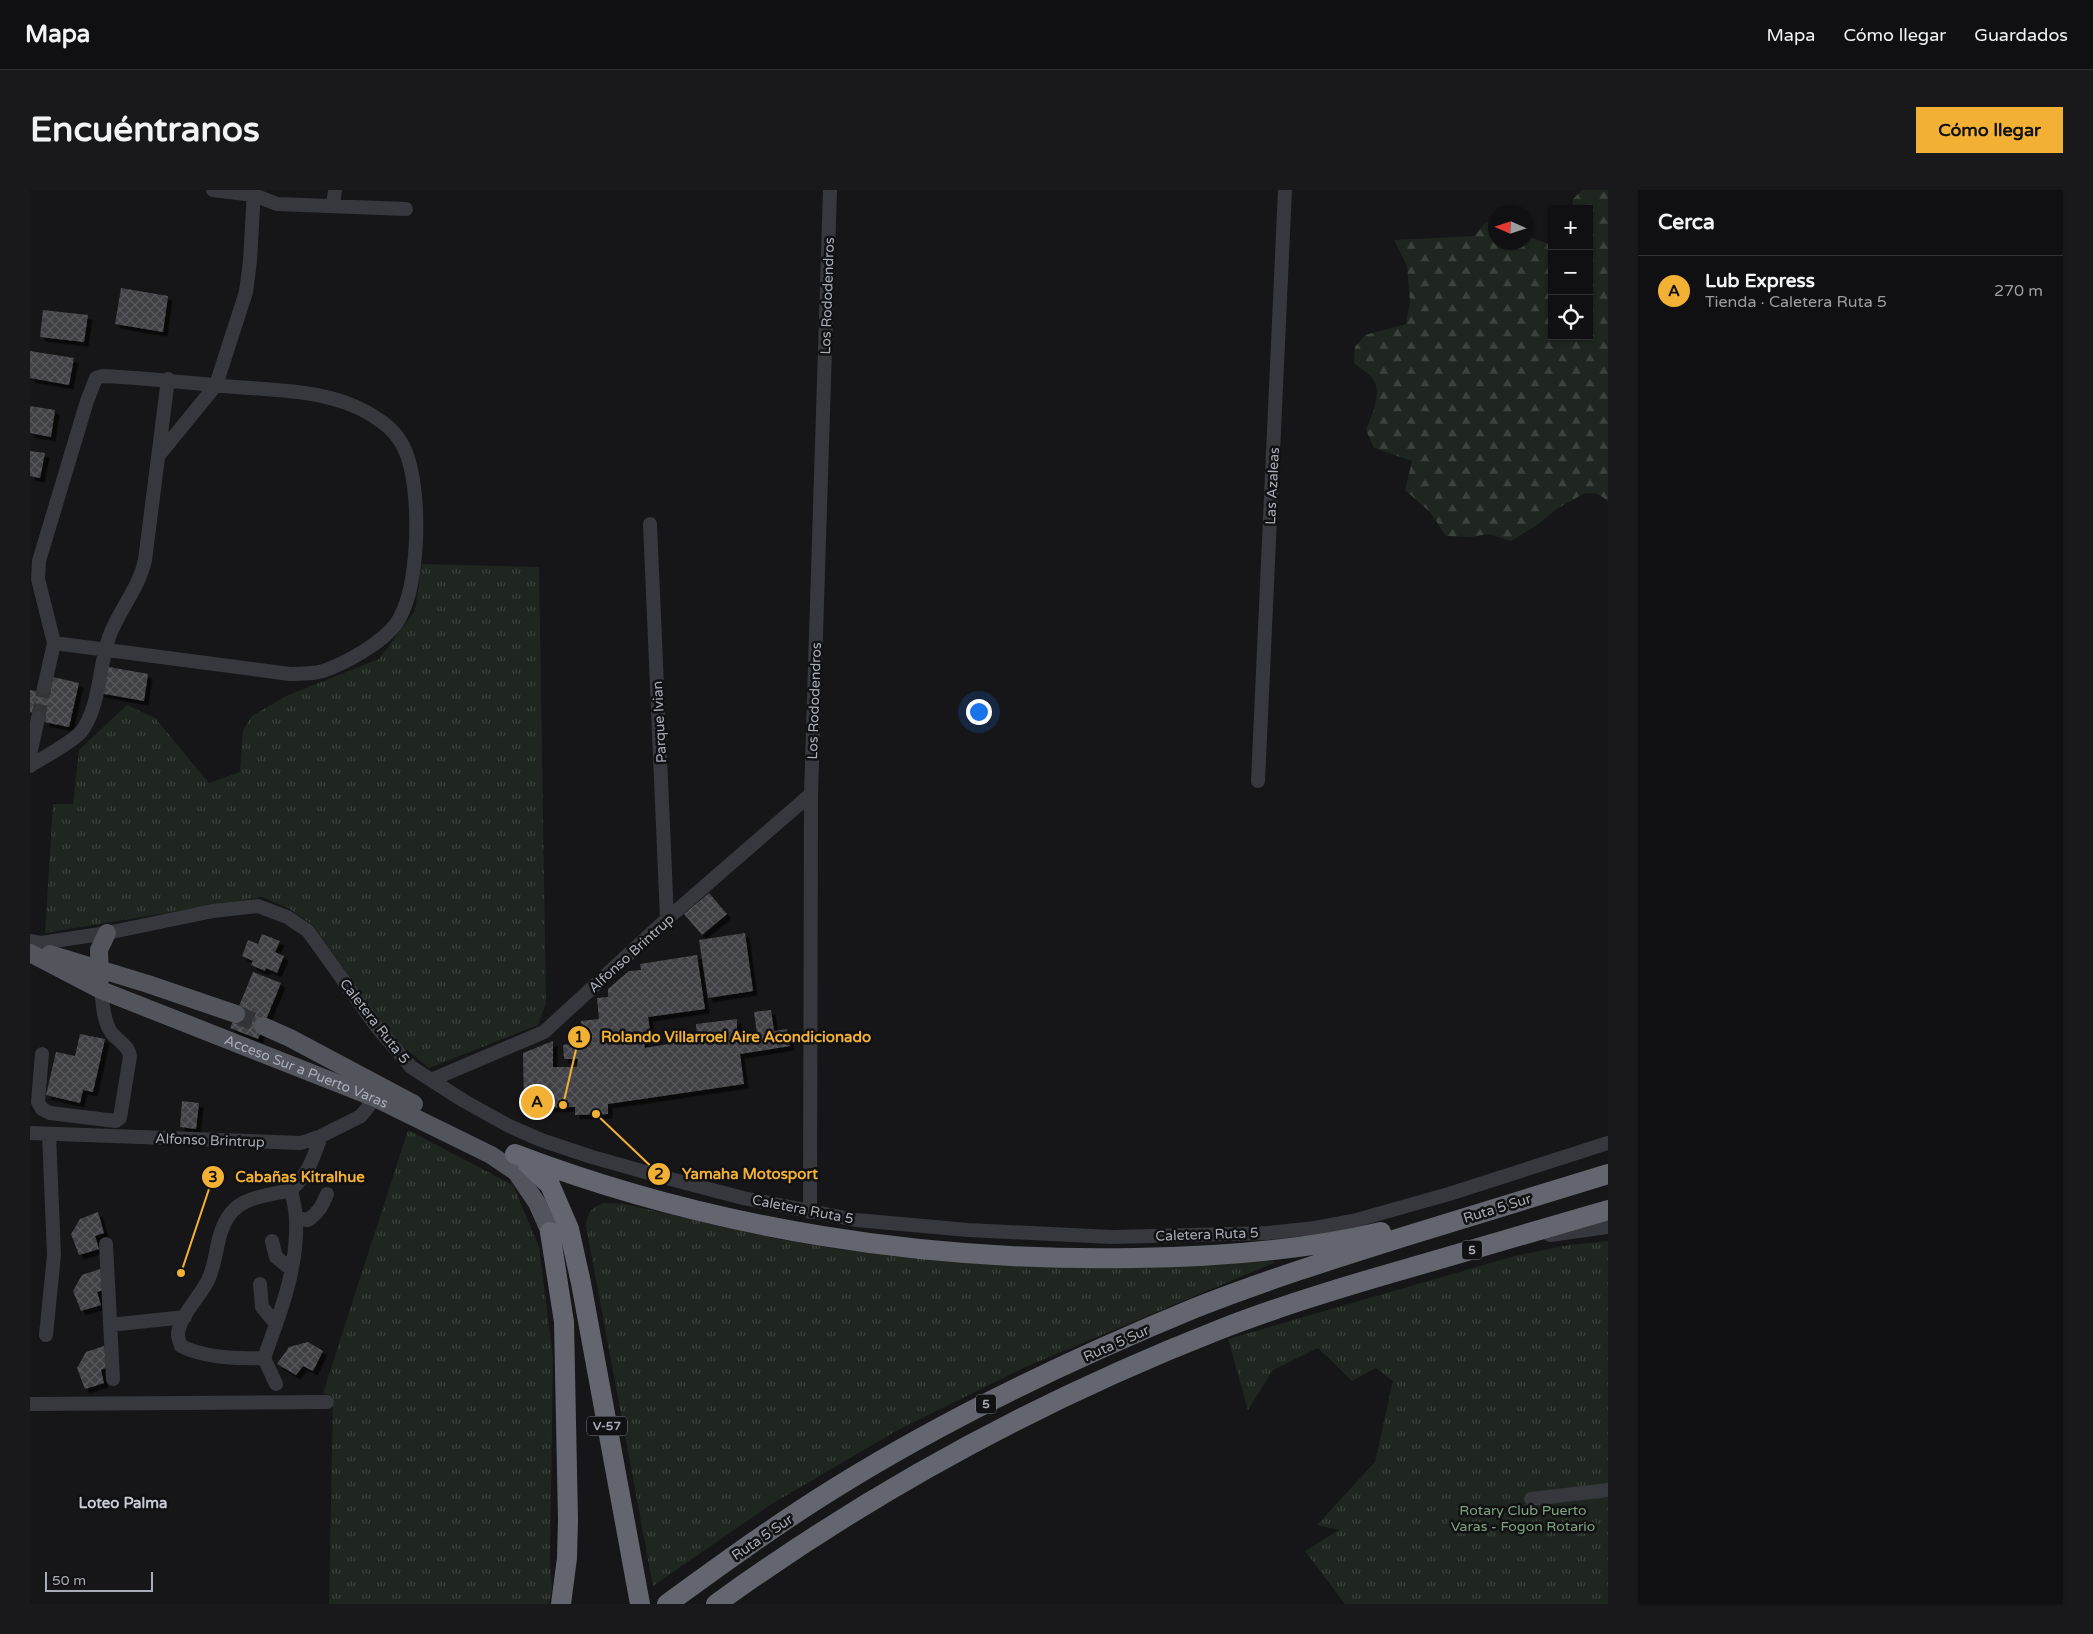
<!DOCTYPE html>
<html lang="es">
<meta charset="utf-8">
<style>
:root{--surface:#101012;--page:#19191b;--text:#f1f3f6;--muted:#9c9d9f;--line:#303032;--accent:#f2b134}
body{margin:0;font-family:"Varela Round",sans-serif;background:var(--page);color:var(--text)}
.controls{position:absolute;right:15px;top:15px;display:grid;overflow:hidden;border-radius:0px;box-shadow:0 1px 4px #0004}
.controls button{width:45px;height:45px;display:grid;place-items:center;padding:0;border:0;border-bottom:1px solid var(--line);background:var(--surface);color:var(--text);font:25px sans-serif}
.compass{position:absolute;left:1458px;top:15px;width:45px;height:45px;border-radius:50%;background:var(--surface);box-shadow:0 1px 4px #0004;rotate:273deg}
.scale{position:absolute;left:15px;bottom:12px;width:108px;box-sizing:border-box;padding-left:5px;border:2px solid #a8adb8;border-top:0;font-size:14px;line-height:18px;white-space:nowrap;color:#a8adb8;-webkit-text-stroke:4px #111113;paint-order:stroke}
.you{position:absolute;left:948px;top:521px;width:18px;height:18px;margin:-12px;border:4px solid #fff;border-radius:50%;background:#1a73e8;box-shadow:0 0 0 8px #1a73e833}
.badge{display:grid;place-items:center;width:32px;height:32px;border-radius:50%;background:var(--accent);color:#111;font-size:16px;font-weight:700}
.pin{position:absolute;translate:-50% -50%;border:2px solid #fff;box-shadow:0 1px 5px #0006}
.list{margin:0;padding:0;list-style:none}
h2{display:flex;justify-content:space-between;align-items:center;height:65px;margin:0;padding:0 20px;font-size:21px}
h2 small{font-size:16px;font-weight:400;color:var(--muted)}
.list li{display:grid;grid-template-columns:32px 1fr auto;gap:15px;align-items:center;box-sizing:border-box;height:70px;padding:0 20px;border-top:1px solid var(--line)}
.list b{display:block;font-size:19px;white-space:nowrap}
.list p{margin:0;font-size:16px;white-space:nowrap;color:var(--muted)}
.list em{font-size:16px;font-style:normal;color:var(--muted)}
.icon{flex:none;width:28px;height:28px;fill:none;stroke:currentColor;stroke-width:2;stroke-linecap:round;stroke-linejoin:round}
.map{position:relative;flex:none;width:1578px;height:1414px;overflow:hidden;border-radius:0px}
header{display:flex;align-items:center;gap:30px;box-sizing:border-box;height:70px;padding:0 25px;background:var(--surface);border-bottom:1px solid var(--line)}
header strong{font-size:24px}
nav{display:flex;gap:28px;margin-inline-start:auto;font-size:18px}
.intro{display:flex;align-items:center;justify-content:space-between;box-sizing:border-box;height:120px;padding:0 30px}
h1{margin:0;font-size:35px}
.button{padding:12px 22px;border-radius:0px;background:var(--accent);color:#111;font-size:18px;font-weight:700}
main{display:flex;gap:30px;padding:0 30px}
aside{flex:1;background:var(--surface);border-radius:0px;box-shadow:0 1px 4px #0004}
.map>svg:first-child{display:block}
.grass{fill:url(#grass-tufts)}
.forest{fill:url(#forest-firs)}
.building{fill:url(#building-cross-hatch);filter:url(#shadow)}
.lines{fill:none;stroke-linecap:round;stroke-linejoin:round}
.minor-tunnel{stroke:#333438;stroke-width:14;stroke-dasharray:14 7;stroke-linecap:butt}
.major-tunnel{stroke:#333438;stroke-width:18;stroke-dasharray:18 9;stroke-linecap:butt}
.minor{stroke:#37383d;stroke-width:14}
.major{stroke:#53555c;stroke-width:18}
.highway{stroke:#63666e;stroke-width:20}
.labels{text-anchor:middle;stroke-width:5;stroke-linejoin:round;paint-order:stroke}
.shield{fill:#111113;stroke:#7b7e86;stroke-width:1}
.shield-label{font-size:12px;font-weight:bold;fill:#a8adb8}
.street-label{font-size:14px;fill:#a8adb8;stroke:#111113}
.park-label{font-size:14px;fill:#7fa381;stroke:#111113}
.neighbourhood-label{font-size:15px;font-weight:bold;fill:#c9ccd4;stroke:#111113}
.leader{fill:none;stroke:#f2b134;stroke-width:2}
.callout-dot{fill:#f2b134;stroke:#111113;stroke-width:2}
.mark-label{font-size:15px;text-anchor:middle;font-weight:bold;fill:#111}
.callout-label{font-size:15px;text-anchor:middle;font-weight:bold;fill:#f2b134;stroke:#111113;stroke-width:5;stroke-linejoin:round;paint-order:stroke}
</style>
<header>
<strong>Mapa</strong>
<nav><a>Mapa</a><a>Cómo llegar</a><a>Guardados</a></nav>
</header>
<div class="intro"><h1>Encuéntranos</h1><a class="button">Cómo llegar</a></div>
<main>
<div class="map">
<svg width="1578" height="1414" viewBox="0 0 1578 1414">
<defs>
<pattern id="grass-tufts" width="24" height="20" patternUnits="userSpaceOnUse" patternTransform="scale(1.25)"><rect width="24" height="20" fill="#1e261f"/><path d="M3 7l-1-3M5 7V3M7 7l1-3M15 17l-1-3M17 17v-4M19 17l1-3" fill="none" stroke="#3c433d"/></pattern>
<pattern id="forest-firs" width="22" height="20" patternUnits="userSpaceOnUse" patternTransform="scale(1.25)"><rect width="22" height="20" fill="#1e261f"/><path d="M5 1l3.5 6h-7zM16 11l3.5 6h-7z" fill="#3c433d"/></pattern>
<pattern id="building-cross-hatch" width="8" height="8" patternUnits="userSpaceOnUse" patternTransform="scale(1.25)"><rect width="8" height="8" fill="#404145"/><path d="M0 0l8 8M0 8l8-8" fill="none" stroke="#595a5e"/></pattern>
<filter id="shadow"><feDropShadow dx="4.5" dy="4.5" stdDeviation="0" flood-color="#0009"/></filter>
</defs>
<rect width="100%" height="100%" fill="#161618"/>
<path class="grass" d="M392,374L509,377L516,813L508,835L399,878L364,849L283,735L258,718L232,707L15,743L23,614H43L49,560L97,515L125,528L179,593L210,582L213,540L222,526L256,506L349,469L385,421Z
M378,940L483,995L509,1057L523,1168L520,1370L522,1400L519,1414H299L303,1207L293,1203Z
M573,1013L594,1014L748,1049L814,1060L875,1066L1229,1071L1246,1072L993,1178L866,1241L740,1315L623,1396L556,1036C557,1023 561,1018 573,1013Z
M1578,1051V1414H1315L1275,1361L1309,1340L1287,1335L1345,1272L1363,1191L1346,1178L1322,1191L1288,1158L1243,1180L1218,1220L1198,1149L1481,1067L1532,1056Z"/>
<path class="forest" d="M1552,0H1578V311L1568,304L1555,303L1525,320L1507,335L1481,351L1459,344L1440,347L1416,346L1400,322L1375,300L1382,271L1344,258L1336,240C1341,226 1353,204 1343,189C1339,183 1329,178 1324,173L1325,157L1335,145L1376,134L1380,111L1377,76L1364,50L1444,46L1455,33L1465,28L1466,52H1496V46L1522,55V146H1559V19H1542L1543,9Z"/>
<path class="building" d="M91,98L138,106L133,142L85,134Z
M13,120L58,125L54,152L10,147Z
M0,161L44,168L39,195L0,188Z
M0,216L25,220L21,247L0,243Z
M0,261L15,263L10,288L0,286Z
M74,476L118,484L114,511L69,503Z
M23,487L49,493L39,537L14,532L16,526L0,522V500L20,504Z
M679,703L697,724L672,745L654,724Z
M715,743L723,801L678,808L669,750Z
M232,744L250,751L245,762L254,766L247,783L236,778L235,781L221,775L223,771L212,766L218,750L228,754Z
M667,765L675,819L618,827L621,847L613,848L615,858L667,849L666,834L707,829V847L727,844L724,822L741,820L744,841L757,839L760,856L710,864L714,894L578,914V924L545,925V917L494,918L493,863L523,851V877H547L548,869H534L533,855L553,852L551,831L569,829L567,808L578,807V799L599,781L611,780L610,774Z
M223,782L251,793L228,849L200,838Z
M50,844L75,849L63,902L53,900L50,913L16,905L26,862L45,866Z
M152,911L169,913L166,939L150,937Z
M68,1022L74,1043L65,1046L69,1059L49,1065L41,1044L50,1029Z
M70,1079L76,1099L67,1102L71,1115L51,1121L43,1101L52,1085Z
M278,1152L293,1161L283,1181L273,1176L266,1185L247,1174L259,1157Z
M74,1156L80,1176L71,1180L74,1193L55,1199L47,1178L56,1162Z"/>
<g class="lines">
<path class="minor-tunnel" d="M8,528L14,498"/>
<path class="major-tunnel" d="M206,824L233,836"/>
<path class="minor" d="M183,0L224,5L247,14L376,19
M303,16L305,0
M129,265L186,195L216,102L220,71L224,0
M620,334L637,729
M14,498L24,453L8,389L9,371L57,211L66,188L73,186C113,188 153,192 193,196C246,201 304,198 349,230C363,239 373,252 378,268C391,308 390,399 366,434C352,453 316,473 293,481C282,484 271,484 260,484L24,453
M0,565L8,528
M0,576C14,567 41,553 51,542C70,518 69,475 79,447C89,420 109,398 115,370L138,189
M1228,591L1255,0
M0,751L11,753L77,743L183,721L228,716L257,727L278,741L346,836L381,877L434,911L479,936L511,950L562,967L633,987L713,1008L826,1030L938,1040L1082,1047L1238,1043L1285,1038L1323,1031L1419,1004L1578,953
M12,864L8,912L12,919L20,923L86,931L90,928L100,866C98,854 87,851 81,842C73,831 73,813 71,800
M401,890L514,842L637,729L781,604
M0,943L271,953L291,946L331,926L345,908
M780,1022L781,604L800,0
M266,1028L278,1030C289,1022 292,1016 297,1004
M1520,1045L1578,1037
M242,1051L246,1067L261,1079
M76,1054L83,1189
M230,1094L232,1117L246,1134
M80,1135L155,1127
M16,1145L24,1065L19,944
M234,1168C207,1169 175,1168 151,1156C150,1153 148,1148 148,1144C149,1126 172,1105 179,1088C188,1067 186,1041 201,1023C214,1006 242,1005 261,1000
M246,1194L234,1168C250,1124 268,1078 266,1030C266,1020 263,1010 261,1000C279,983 283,969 291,946
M0,1214L297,1212
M1501,1309L1578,1300"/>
<g class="major">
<path id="s1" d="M0,763L71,800L345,908L461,965L486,982L507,1013L520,1042"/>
<path d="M20,764L118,794L206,824"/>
<path d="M70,790L69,760L77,743"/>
<path d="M233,836L260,848L384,914"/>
</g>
<path class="highway" d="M485,964C682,1039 895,1072 1105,1068C1188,1067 1270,1061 1351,1042
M497,973L520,995L539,1039L551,1093L610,1414
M520,1042L534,1132L538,1330L537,1368L531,1414
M637,1414C692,1374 747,1334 805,1298C919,1227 1041,1169 1165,1118C1233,1091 1303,1069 1373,1047C1441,1026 1509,1005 1578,984
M686,1414C842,1301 1012,1209 1191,1139C1252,1115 1316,1096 1379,1078C1445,1059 1512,1039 1578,1020"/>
</g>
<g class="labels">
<g class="shield">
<rect x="1432" y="1050.5" width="20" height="19" rx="4"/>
<rect x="946" y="1204.5" width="20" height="19" rx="4"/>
<rect x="557" y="1226.5" width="40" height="19" rx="4"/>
</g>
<g class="shield-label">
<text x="1442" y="1064">5</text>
<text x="956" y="1218">5</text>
<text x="577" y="1240">V-57</text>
</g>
<g class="street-label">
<text transform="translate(797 106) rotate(-88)" y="5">Los Rododendros</text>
<text transform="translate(1242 296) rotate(-87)" y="5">Las Azaleas</text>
<text transform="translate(784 511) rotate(-88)" y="5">Los Rododendros</text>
<text transform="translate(629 532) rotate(-93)" y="5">Parque Ivian</text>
<text transform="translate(601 763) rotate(-42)" y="5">Alfonso Brintrup</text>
<text transform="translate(345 831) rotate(52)" y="5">Caletera Ruta 5</text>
<text dy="5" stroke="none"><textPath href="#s1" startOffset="301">Acceso Sur a Puerto Varas</textPath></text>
<text transform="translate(180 950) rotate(2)" y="5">Alfonso Brintrup</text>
<text transform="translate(1467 1018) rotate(-17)" y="5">Ruta 5 Sur</text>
<text transform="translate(773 1019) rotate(11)" y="5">Caletera Ruta 5</text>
<text transform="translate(1177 1044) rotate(-2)" y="5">Caletera Ruta 5</text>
<text transform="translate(1086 1153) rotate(-24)" y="5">Ruta 5 Sur</text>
<text transform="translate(732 1347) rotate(-34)" y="5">Ruta 5 Sur</text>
</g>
<g class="park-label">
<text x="1493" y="1325">Rotary Club Puerto<tspan x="1493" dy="16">Varas - Fogon Rotario</tspan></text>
</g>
<g class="neighbourhood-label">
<text x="93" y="1318">Loteo Palma</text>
</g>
</g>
<path class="leader" d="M533 915L549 847M566 924L629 984M151 1083L183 987"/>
<g class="callout-dot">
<circle cx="533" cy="915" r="5"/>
<circle cx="566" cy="924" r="5"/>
<circle cx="151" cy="1083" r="5"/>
<circle cx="549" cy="847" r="12"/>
<circle cx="629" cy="984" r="12"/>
<circle cx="183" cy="987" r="12"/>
</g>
<g class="mark-label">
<text x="549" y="852">1</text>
<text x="629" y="989">2</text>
<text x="183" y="992">3</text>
</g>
<g class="callout-label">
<text x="706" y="852">Rolando Villarroel Aire Acondicionado</text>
<text x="720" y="989">Yamaha Motosport</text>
<text x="270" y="992">Cabañas Kitralhue</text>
</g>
</svg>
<div class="controls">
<button>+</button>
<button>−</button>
<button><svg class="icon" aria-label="locate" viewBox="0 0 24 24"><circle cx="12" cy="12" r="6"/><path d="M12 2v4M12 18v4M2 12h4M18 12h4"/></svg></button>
</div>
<svg class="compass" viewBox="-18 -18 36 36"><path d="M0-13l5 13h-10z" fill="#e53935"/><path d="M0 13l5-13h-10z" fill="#9c9d9f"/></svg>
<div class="scale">50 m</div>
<div class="you"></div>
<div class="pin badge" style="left:507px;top:912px">A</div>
</div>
<aside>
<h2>Cerca<small></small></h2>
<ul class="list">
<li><span class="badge">A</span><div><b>Lub Express</b><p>Tienda · Caletera Ruta 5</p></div><em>270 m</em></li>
</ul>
</aside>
</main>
